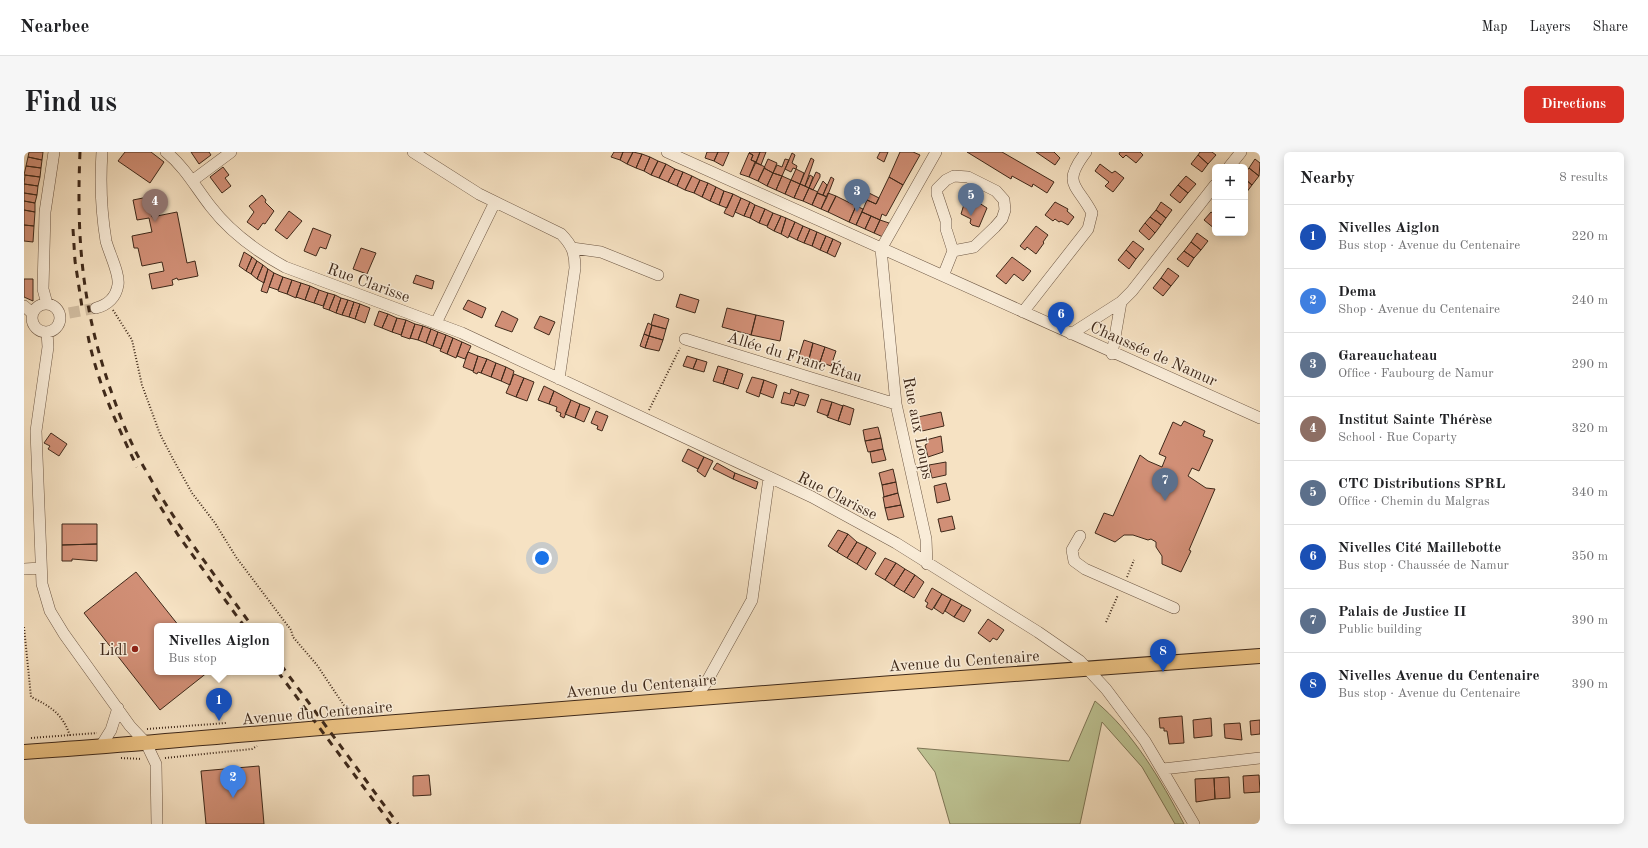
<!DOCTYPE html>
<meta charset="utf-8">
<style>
:root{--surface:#fff;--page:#f6f6f6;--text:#202124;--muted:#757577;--line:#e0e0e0;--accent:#d93025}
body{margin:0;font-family:"Old Standard TT",serif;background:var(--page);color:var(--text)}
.controls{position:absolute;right:12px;top:12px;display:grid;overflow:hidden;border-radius:6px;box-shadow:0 2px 10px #0003}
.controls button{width:36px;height:36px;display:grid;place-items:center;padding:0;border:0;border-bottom:1px solid var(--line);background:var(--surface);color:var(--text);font:20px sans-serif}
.you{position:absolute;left:518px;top:406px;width:14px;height:14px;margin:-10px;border:3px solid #fff;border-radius:50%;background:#1a73e8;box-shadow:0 0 0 6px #1a73e833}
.badge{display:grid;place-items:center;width:26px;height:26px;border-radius:50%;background:var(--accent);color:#fff;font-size:13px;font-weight:700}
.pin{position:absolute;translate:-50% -33px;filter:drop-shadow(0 1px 2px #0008)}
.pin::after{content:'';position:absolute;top:21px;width:14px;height:12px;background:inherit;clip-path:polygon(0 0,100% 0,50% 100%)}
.popup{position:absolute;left:130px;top:471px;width:130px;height:52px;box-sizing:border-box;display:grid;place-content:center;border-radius:6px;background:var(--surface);filter:drop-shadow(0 1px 3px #0005);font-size:13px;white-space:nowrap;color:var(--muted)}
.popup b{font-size:15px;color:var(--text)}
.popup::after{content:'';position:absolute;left:50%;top:100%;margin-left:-8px;border:8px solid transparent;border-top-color:var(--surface)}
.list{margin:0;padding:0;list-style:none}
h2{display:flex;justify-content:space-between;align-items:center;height:52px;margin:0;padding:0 16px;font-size:17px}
h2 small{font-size:13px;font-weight:400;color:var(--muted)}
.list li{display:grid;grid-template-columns:26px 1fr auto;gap:12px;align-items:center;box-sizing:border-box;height:64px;padding:0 16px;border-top:1px solid var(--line)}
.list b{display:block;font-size:15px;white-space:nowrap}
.list p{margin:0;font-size:13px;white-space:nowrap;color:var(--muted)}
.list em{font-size:13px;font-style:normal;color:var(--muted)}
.map{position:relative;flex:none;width:1236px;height:672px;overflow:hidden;border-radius:6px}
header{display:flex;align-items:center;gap:24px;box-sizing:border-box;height:56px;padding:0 20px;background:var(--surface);border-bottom:1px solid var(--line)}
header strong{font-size:19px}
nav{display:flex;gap:22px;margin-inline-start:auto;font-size:14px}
.intro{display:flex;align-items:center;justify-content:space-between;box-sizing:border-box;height:96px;padding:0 24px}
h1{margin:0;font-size:28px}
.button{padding:10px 18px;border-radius:6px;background:var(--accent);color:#fff;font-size:14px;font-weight:700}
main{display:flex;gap:24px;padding:0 24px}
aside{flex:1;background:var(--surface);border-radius:6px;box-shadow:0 2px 10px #0003}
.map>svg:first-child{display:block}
.green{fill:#bdc393;stroke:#7e7656}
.building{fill:#d18f76;stroke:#3f291a}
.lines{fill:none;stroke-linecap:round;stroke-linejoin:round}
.minor-tunnel{stroke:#d1bda1;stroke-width:11;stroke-dasharray:11 5.5;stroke-linecap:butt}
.minor-casing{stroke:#6d5744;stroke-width:12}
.major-casing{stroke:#3f291a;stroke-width:16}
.path{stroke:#3f291a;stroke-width:2;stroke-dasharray:1 2;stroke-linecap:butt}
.minor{stroke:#f9ecd8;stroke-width:11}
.major{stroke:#ebc182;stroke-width:14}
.rail{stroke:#3f291a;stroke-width:3;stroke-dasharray:7 7;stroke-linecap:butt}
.poi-dot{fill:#8f2418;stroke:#f9ecd8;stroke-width:1.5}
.labels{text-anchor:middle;stroke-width:3;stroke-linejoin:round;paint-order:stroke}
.street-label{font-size:16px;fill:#3f291a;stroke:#f9ecd8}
.poi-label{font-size:16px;fill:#3f291a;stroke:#f9ecd8;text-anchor:end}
</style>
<header>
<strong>Nearbee</strong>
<nav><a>Map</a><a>Layers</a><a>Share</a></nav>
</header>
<div class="intro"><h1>Find us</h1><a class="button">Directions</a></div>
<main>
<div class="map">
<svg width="1236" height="672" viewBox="0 0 1236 672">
<rect width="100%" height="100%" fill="#f6e2c3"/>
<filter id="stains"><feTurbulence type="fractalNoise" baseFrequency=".005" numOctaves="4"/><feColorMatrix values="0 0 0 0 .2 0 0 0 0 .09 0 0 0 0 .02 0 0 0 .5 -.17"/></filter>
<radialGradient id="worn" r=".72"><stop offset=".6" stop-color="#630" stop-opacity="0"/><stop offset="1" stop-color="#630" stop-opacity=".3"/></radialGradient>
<path class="green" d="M1071,549C1109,580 1137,628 1160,672H1151L1118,615L1078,570L1056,672H926L911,620L893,596L1045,609Z"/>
<path class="building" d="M5,0H19L18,8L4,5Z
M101,0H127L140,10L126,31L94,9Z
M167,0H185L187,3L175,12Z
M590,0H599L596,8L587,5Z
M599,0H609L603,12L596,8Z
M609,0L618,2L612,16L603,12Z
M683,0H694L690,9L681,6Z
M694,0H705L699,14L690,9Z
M726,0H736L732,10L727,8L729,3L725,1Z
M736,0H742L737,13L732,11Z
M856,0H864L860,10L853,6Z
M876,0H889L896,3L879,33L865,25Z
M943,0H978L1030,30L1023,41L1009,32L1008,35L988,24L987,27Z
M1012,0H1030L1036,6L1031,13Z
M1096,0H1116L1119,3L1112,11L1102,3L1099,6L1095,2Z
M1176,0H1188L1192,3L1184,12L1174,3Z
M725,1L729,3L727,8L732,10L725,25L716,22Z
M768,1L771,3L768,11L773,14L772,17L769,16L767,20L761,17Z
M618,2L626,5L620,19L612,16Z
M1174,3L1184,12L1178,20L1167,12Z
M4,5L18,8L17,16L2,14Z
M626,5L634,9L627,23L620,19Z
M787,6L790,8L781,34L776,32Z
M744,7L753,11L749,21L740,16Z
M761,7L765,8L758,24L749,21L753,13L758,15Z
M1231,7L1236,11L1235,24L1225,16Z
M634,9L642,12L635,26L627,23Z
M731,10L741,15L734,29L725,25Z
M642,12L651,17L644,30L635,26Z
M1076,12L1088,21L1091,19L1100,26L1089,40L1081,34L1085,30L1071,19Z
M2,14L17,16L16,25L0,23Z
M199,15L205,23L201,26L207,34L198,41L186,25Z
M740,16L749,21L743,34L734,29Z
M1225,16L1235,24L1228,33L1221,27V21Z
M651,17L659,20L653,34L644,30Z
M772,17L780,21L776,32L767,28Z
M659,20L668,24L661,38L653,34Z
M792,20L796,22V25L789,38L785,36Z
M749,21L758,24L752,38L743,34Z
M1,23L16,25L14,34L0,32Z
M786,23L789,25L785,36L781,34Z
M668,24L676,28L670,41L661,38Z
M758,24L767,28L761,42L752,38Z
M1162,24L1172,32L1164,41L1154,33Z
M807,25L810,27L803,45L799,43Z
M865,25L879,33L862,64L858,62L856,68L838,60L843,48L852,52Z
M1221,27L1228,33L1222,41L1221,40Z
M676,28L684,31L678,45L670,41Z
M767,28L776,32L770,46L761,42Z
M799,29L803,33L799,43L793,41Z
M684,31L692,35L686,49L678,45Z
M0,32L14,34L13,43L0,41Z
M776,32L785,36L779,49L770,46Z
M1154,33L1164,41L1156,51L1146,43Z
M692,35L700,39L695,53L686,49Z
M946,35L954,38L952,49L963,56L955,75L948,73L946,71L947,67L937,62L941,49L939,46Z
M785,36L794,40L788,53L779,49Z
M700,39L709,42L703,56L695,53Z
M0,41L13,43L11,51L0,49Z
M793,41L803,45L797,57L788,53Z
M804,41L812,44L804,60L797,57Z
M845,41L855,46L852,52L843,48Z
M709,42L717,46L709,65L700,61Z
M238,43L242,48L241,50L250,59L241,72L239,71L234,78L223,70L230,60L225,54Z
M812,44L832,54L825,70L804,60Z
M124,45L128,65L153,60L163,111L171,109L174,124L154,128L153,126L148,128L149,133L128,137L125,122L140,119L138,110L118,114L114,96H110L108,84L128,80L125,66L113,68L109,48Z
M717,46L726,50L720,64L711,60Z
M0,49L11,51V60L0,58Z
M726,50L731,53L726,66L720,64Z
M1031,50L1044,57L1043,59L1050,65L1044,73L1037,69L1035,70L1031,67L1029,69L1021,63Z
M1137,50L1148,58L1142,66L1132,58Z
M731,53L741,57L735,71L726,66Z
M832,54L839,57L832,73L825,70Z
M741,57L749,61L743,74L735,71Z
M0,58L11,60L10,74L0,73Z
M1132,58L1142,66L1137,73L1126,65Z
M265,59L278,69L263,87L251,78Z
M838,60L847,64L841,77L832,73Z
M1187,60L1191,63V77L1180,68Z
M749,61L757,64L750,79L743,75Z
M757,64L762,66L757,82L750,79Z
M847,64L856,68L850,81L841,77Z
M1126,65L1137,73L1131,81L1121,71Z
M762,66L771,70L764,86L757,82Z
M856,68L865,71L859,85L850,81Z
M771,70L779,74L773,88L765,84Z
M1121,71L1131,81L1125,88L1115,79Z
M0,73L10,74L9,90L0,89Z
M779,74L786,77L780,91L773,88Z
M1012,74L1024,83L1019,90L1020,91L1012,102L1003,95L1001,98L996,94Z
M289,76L307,83L302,97L296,95L292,104L280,99Z
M786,77L793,80L788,94L780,91Z
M793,80L802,84L796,98L788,94Z
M1173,81L1184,89L1177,98L1167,90Z
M802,84L809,87L803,101L796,98Z
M809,87L817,91L811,105L803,101Z
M1109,89L1120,97L1112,107L1102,98Z
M1167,90L1177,98L1170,106L1160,99Z
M337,96L352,101L343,122L329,117Z
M1102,98L1112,107L1105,117L1094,108Z
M1160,99L1170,106L1164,115L1153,107Z
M220,100L228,105L222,119L215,114Z
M228,105L233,109L227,122L222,119Z
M988,105L1007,119L999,129L990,122L982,132L972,124Z
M233,109L239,113L233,127L227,122Z
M239,113L244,117L240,131L233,127Z
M1144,116L1155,124L1147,134L1137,126Z
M244,117L250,121L243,141L237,139Z
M250,121L259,125L254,138L245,135Z
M392,123L410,129L408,137L389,131Z
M259,125L268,128L263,142L254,139Z
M1137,126L1147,134L1139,144L1129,136Z
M0,127H9V149L0,145Z
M268,128L277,131L272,146L263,142Z
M277,131L286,134L281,148L272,145Z
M286,134L295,138L290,151L281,148Z
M295,138L304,141L299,154L290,151Z
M304,141L311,143L305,158L299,156Z
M656,142L675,148L671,161L652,155Z
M311,143L317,146L312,161L305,158Z
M317,146L324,148L318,163L312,161Z
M324,148L330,150L325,165L318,163Z
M444,148L462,156L458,166L439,157Z
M330,150L336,152L331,167L325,165Z
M336,152L346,156L341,171L331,167Z
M703,156L732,163L727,183L698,175Z
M355,159L364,162L358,176L350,173Z
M478,159L494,167L488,180L471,174Z
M364,162L373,166L368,180L358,176Z
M630,162L645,167L642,177L627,173Z
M732,163L760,169L756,189L727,183Z
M516,164L531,170L525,183L510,176Z
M373,166L382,168L377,183L368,180Z
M382,168L391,172L386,187L377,184Z
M624,171L628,173L625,184L620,182Z
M391,172L399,174L394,188L386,186Z
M628,173L642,177L639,188L625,184Z
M399,174L407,177L402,191L394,188Z
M407,177L414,180L409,194L402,191Z
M414,180L422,183L417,197L409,194Z
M620,182L625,184L621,196L616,194Z
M422,183L429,186L423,202L416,199Z
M625,184L639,188L635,199L621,196Z
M429,186L438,190L432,206L423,202Z
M780,188L789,191L785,207L775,204Z
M438,190L447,194L441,207L433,204Z
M789,191L801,195L796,210L785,207Z
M801,195L812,199L807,214L796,210Z
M444,200L454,204L449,219L439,215Z
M454,204L463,207L457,221L454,220L453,222L449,220Z
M663,204L673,207L669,217L659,214Z
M463,207L472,211L467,225L457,221Z
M673,207L683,210L680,220L669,217Z
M472,211L482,215L477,229L467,225Z
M694,214L704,217L699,232L689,229Z
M482,215L490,219L486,233L477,229Z
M704,217L719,222L714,237L699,232Z
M490,222L500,226L492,245L482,241Z
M728,225L740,228L735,245L722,240Z
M500,226L510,230L503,249L492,245Z
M740,228L753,233L749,246L736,241Z
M520,234L530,239L525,252L514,248Z
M767,237L775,240L770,254L757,251L760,240L766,242Z
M530,239L547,248L540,266L536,264L537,261L532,259L533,255L525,252Z
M775,240L785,243L781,254L771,251Z
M797,247L808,250L804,264L793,260Z
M547,248L556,252L551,266L541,262Z
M808,250L819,254L814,269L803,265Z
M556,252L566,256L560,270L551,266Z
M819,253L830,257L826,273L814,269Z
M572,259L584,264L578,279L573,277L574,274L567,271Z
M917,260L920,274L898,279L894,265Z
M1160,269L1181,279L1179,284L1189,288L1175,319L1168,316L1164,324L1182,336L1191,337L1165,398L1167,399L1157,420L1138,412V404L1132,395V390L1127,387L1124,388L1109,383H1100L1091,390L1071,381L1080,361L1089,364L1116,303L1124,309L1138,315L1142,305L1135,302L1149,270L1157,274Z
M854,275L857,286L841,289L839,278Z
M27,281L43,292L35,304L24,297L26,294L20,291Z
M917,284L919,300L904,305L901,293L903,292L902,288Z
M857,286L859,297L844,300L841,289Z
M664,297L680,305L674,317L658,309Z
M859,297L862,308L848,311L846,300Z
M680,305L689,309L681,325L673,319Z
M922,310V323L908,326L905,313Z
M693,311L711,321L709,327L689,317Z
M869,317L872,330L858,333L855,321Z
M711,321L734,330L732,337L709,327Z
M872,330L874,341L860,345L858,333Z
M922,331L926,348L913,351L910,334Z
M874,341L877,353L861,356L859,345Z
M877,353L880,365L864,368L861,356Z
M928,364L931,377L917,380L914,367Z
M38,372H73V392L38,393Z
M814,378L824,382L813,400L804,394Z
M824,382L833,390L823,406L813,400Z
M833,390L843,395L833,412L823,406Z
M73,392V409L48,407V409H38V393Z
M843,395L852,401L842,418L833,412Z
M861,406L872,411L861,428L851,422Z
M872,411L881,417L870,434L861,428Z
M881,417L891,423L880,440L870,434Z
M112,420L155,474H133V520H184L136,558L60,461Z
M891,423L900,430L890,446L880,440Z
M908,436L918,442L908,458L902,455L904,451L901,449Z
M918,442L927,447L919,462L910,456Z
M927,447L938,453L930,465L921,459Z
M938,453L947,458L940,470L930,465Z
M964,467L980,478L973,488L969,486L966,490L954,481Z
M1158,564L1160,591L1145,592L1143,579H1140V576H1136L1135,566Z
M1187,566L1188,584L1170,586L1169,568Z
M1236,568V582L1227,583L1226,569Z
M1216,571L1218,588L1201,586L1200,572Z
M235,614L240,672H182L177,619Z
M405,623L407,643L389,644V624Z
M1235,623L1236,640L1220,641L1219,624Z
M1205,625L1206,646L1191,647L1190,626Z
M1190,626L1191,647L1172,650L1171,627Z"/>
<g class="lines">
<path class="minor-tunnel" d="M45,161L72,156"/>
<defs>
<path id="minor" d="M142,0C161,15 172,36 187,55C207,81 232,99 261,115L438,181L788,345L872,391L1014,480L1056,509L1082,537L1121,589L1170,672
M389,0L455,42L537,82C548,93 551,101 551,116L535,227
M643,0C840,90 1038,178 1236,266
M1205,15L1217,0
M168,29L207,0
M548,96L577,100L634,123
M857,97L872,252L902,387L903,412
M857,97L912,0
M919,124L929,99L922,77V69L913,42V37L922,28L930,24L944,25L972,39L980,48L981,58L978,67L971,75L950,95L929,99
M23,152L19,137L21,60L30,0
M8 166a14 14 0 1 1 28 0a14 14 0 1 1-28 0Z
M0,154L8,161
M72,156C84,153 92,145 94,133C96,122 85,101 82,89C77,59 76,30 78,0
M999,160L1064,77L1068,61C1053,32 1037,33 1062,0
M412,171L471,50
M23,180L24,195L12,279L18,432L26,459L40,482L106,574L122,591L132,612L133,672
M1047,182L1097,150L1108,139L1191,33
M661,187L872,252
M1088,202L1097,150
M1056,384L1048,398L1050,409L1061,417L1150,456
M0,417L17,416
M670,546L682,531L728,448L745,326
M77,594L87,578L94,556
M1139,617L1236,606"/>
<path id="major" d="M0,600C133,591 265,578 397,568C677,545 956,524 1236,504"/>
</defs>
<use href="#minor" class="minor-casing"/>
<use href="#major" class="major-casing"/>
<path class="path" d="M89,158L108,188L118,233L136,282L149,307L168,341L191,371L212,405L267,478L269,485L293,513L325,561
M625,258L656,196
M1103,425L1110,408
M1082,470L1094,443
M0,475L7,545C26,554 39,562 46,584
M123,577L202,571
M7,586L73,581
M97,606L118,607
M141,606L228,597L233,594"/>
<use href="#minor" class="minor"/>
<use href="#major" class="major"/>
<path class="rail" d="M56,0C52,92 59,163 91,250C100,275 111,301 125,324C155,377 192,425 228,474
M49,77L51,109L58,155
M64,184C73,230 93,273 113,315
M129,343L154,383L220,474
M257,513L374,672
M254,520L367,672"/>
</g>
<circle class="poi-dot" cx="111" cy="497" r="4"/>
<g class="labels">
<g class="street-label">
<text transform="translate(345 130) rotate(20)" y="6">Rue Clarisse</text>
<text transform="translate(1130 201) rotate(24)" y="6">Chaussée de Namur</text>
<text transform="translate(771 204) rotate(17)" y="6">Allée du Franc Étau</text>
<text transform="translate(895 276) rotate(79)" y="6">Rue aux Loups</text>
<text transform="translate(814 343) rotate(27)" y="6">Rue Clarisse</text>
<text transform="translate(940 508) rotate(-4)" y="6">Avenue du Centenaire</text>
<text transform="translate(617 533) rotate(-5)" y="6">Avenue du Centenaire</text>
<text transform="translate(293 560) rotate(-5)" y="6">Avenue du Centenaire</text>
</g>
<g class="poi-label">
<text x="103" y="503">Lidl</text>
</g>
</g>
<rect width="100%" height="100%" filter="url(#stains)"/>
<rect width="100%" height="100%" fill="url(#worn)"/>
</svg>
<div class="controls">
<button>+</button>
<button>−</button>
</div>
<div class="you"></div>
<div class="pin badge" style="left:195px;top:569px;background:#1a4fb4">1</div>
<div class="popup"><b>Nivelles Aiglon</b>Bus stop</div>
<div class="pin badge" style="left:209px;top:646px;background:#3f7fe0">2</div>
<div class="pin badge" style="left:833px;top:60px;background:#5c6f8a">3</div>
<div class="pin badge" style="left:131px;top:70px;background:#8d6e63">4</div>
<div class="pin badge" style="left:947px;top:64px;background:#5c6f8a">5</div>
<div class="pin badge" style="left:1037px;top:183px;background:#1a4fb4">6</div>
<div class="pin badge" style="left:1141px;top:349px;background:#5c6f8a">7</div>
<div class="pin badge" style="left:1139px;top:520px;background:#1a4fb4">8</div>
</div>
<aside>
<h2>Nearby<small>8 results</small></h2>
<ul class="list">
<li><span class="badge" style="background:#1a4fb4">1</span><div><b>Nivelles Aiglon</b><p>Bus stop · Avenue du Centenaire</p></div><em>220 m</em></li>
<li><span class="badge" style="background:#3f7fe0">2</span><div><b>Dema</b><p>Shop · Avenue du Centenaire</p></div><em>240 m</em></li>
<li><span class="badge" style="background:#5c6f8a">3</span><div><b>Gareauchateau</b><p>Office · Faubourg de Namur</p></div><em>290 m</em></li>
<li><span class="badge" style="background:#8d6e63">4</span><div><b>Institut Sainte Thérèse</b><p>School · Rue Coparty</p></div><em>320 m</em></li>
<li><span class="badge" style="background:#5c6f8a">5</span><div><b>CTC Distributions SPRL</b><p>Office · Chemin du Malgras</p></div><em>340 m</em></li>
<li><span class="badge" style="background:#1a4fb4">6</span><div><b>Nivelles Cité Maillebotte</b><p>Bus stop · Chaussée de Namur</p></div><em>350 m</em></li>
<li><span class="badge" style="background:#5c6f8a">7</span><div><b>Palais de Justice II</b><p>Public building</p></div><em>390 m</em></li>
<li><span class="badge" style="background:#1a4fb4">8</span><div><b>Nivelles Avenue du Centenaire</b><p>Bus stop · Avenue du Centenaire</p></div><em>390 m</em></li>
</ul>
</aside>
</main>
